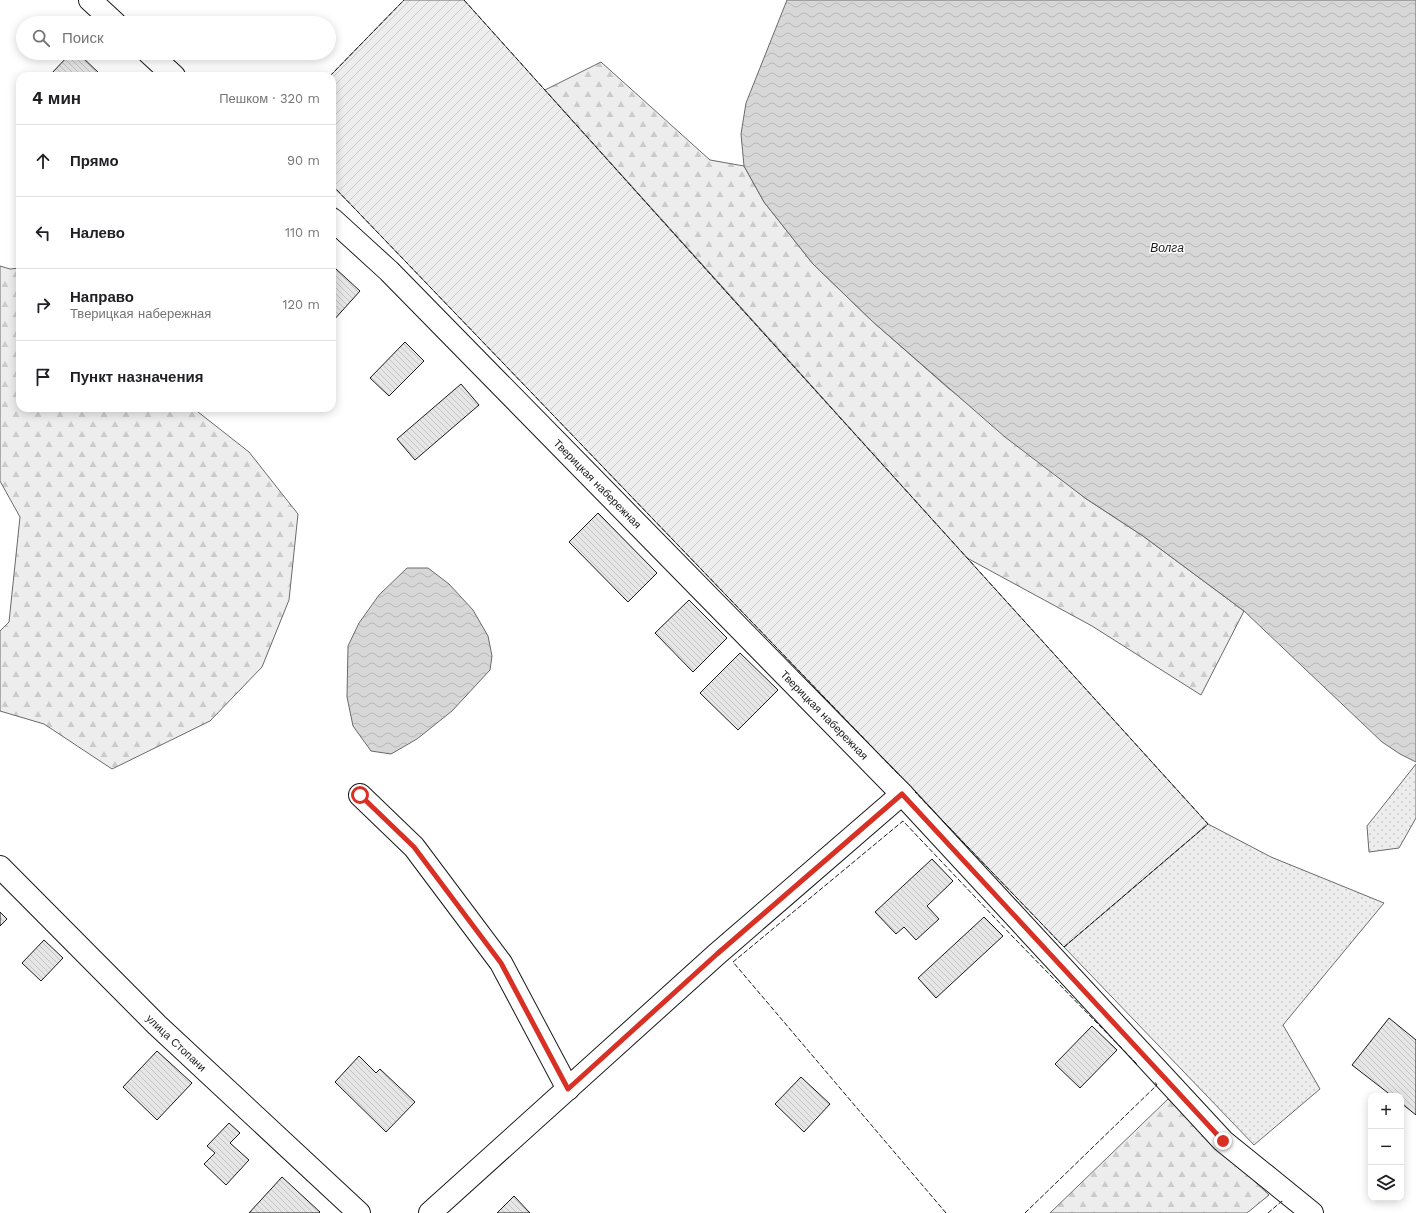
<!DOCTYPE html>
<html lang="ru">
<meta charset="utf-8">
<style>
:root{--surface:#fff;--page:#f6f6f6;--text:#202124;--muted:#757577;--line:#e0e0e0}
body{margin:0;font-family:"Work Sans",sans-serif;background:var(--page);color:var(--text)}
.controls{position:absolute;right:12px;bottom:12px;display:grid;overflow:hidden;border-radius:8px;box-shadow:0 2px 10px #0003}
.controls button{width:36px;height:36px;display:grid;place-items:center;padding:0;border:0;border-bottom:1px solid var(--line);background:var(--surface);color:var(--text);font:20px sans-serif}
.stop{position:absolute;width:12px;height:12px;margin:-9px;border:3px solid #d93025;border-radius:50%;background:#fff}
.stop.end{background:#d93025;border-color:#fff;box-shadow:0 1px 4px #0008}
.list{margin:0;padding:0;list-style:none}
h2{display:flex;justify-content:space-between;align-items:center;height:52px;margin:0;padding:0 16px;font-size:17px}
h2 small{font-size:13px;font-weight:400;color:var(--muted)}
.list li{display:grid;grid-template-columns:26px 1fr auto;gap:12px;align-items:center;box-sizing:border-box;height:72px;padding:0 16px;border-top:1px solid var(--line)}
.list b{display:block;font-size:15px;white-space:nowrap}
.list p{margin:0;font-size:13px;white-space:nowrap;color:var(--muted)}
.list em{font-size:13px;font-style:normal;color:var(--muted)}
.icon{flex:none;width:22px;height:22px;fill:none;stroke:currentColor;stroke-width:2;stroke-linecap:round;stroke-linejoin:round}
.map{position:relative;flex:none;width:1416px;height:1213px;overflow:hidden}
.search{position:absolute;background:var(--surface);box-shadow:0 2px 10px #0003;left:16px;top:16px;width:320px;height:44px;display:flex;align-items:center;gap:10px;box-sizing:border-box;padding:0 14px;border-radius:22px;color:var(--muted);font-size:15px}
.panel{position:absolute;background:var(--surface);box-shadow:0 2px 10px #0003;left:16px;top:72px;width:320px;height:340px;border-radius:12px}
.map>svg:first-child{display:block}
.grass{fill:url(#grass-dots);stroke:#6a6a6a}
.forest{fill:url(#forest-firs);stroke:#6a6a6a}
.garden{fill:url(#garden-furrows);stroke:#6a6a6a}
.water{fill:url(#water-waves);stroke:#6a6a6a}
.building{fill:url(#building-back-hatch);stroke:#1a1a1a}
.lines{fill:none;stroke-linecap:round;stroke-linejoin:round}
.minor-casing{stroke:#1a1a1a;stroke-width:24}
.minor{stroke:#fff;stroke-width:22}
.fence{stroke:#1a1a1a;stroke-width:1;stroke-dasharray:5 2;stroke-linecap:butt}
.route{stroke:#d93025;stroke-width:5}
.labels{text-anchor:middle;stroke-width:3;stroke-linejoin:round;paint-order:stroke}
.street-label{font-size:11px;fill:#1a1a1a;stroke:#fff}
.water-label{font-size:12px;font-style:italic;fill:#1a1a1a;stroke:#fff}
</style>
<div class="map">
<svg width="1416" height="1213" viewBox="0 0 1416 1213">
<defs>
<pattern id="grass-dots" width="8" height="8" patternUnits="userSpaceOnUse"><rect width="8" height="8" fill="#ededed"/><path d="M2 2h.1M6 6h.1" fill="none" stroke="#cbcbcb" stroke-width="1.8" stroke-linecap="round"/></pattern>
<pattern id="forest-firs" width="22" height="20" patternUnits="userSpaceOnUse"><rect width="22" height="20" fill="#ededed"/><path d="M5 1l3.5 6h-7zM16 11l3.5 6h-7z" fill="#cbcbcb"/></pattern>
<pattern id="garden-furrows" width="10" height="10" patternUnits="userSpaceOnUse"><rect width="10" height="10" fill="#ededed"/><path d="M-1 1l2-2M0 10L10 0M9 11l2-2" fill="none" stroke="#cbcbcb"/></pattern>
<pattern id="water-waves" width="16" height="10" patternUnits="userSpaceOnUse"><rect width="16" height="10" fill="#d7d7d7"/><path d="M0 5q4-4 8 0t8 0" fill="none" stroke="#b8b8b8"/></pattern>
<pattern id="building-back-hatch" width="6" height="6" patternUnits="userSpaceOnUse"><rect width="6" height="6" fill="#e6e6e6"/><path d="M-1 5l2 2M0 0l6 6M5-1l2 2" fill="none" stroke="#c5c5c5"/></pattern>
</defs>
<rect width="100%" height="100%" fill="#fff"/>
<path class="grass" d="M1416,764V818L1399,848L1369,852L1367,826Z
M1208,824L1271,857L1384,903L1283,1025L1320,1089L1254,1145L1064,947Z"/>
<path class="forest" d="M601,62L710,160L744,166L764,202L813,264L872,321L947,387L1085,498L1143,536L1244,611L1201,695L1092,626L967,558L545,90Z
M0,266L10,269L20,268V408H193L249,452L298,514L289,600L262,667L210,721L112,769L44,724L0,711V631L9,622L20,517L0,481Z
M1168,1099L1269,1195L1247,1213H1050Z"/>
<path class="garden" d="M404,0H464L738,305L1208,824L1064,947L332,185V76H330Z"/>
<path class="water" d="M787,0H1416V762L1400,754L1382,742L1244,611L1143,536L1085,498L1005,437L872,321L813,264L764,202L744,166L741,134L746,103Z
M407,568H428L449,584L473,610L488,636L492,656L490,670L452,711L417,739L391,754L371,751L353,726L347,697L348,646L359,623L379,595Z"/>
<path class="building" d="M71,53H78L102,76H49Z
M335,268L360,291L332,322V271Z
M405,342L424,361L389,396L370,378Z
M461,384L479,405L415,460L397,439Z
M598,513L657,573L628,602L569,542Z
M689,600L727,638L693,672L655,633Z
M740,653L778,690L738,730L700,693Z
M932,859L953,881L927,906L939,919L916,940L904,927L896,934L875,912Z
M0,912L7,919L0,926Z
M984,917L1003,936L936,998L918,978Z
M44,940L63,958L41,981L22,963Z
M1389,1018L1416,1040V1115L1401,1103V1096H1392L1352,1065Z
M1092,1026L1117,1050L1080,1088L1055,1064Z
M157,1051L192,1083L157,1120L123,1087Z
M359,1056L376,1073L380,1069L415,1102L386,1132L335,1082Z
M801,1077L830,1104L804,1132L775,1104Z
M229,1123L240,1133L230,1143L249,1160L226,1185L204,1164L215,1153L207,1146Z
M282,1177L320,1212L319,1213H249Z
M514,1196L530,1213H497Z"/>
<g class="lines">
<defs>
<g id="minor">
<path d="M90,0L115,23"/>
<path d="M149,53L174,76"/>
<path id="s1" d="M332,219L389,271L902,794L1223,1141L1312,1213"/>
<path d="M360,795L414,847L501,963L568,1089"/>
<path id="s2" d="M0,867L157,1025L359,1213"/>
<path d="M430,1213L717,954L902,794"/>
</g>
</defs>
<use href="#minor" class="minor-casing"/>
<use href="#minor" class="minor"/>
<path class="fence" d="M464,0L738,305L1208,824L1064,947L915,792
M330,76L404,0
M332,185L900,776
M946,1213L733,962L903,821L1013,937L1138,1065
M1025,1213L1157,1085L1155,1082
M1268,1213L1282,1201L1283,1202"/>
</g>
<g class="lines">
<path class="route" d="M360,795L414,847L501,963L568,1089L717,954L902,794L1223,1141"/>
</g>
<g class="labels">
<g class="street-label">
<text dy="4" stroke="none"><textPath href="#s1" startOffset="375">Тверицкая набережная</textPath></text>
<text dy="4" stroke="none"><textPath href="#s1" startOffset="699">Тверицкая набережная</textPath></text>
<text dy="4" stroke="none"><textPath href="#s2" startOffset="249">улица Стопани</textPath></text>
</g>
<g class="water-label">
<text x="1167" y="252">Волга</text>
</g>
</g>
</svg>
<div class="controls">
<button>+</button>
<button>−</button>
<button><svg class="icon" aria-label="layers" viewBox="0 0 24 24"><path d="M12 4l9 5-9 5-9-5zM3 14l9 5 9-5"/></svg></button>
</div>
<div class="stop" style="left:360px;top:795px"></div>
<div class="stop end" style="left:1223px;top:1141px"></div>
<div class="search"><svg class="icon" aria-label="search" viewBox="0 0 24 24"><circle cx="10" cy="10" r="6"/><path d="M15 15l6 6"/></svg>Поиск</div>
<section class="panel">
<h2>4 мин<small>Пешком · 320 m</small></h2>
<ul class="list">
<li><svg class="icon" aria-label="ahead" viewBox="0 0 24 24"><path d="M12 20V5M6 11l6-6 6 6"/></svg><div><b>Прямо</b></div><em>90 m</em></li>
<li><svg class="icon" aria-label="left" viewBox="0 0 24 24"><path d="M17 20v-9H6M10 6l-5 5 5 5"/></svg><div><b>Налево</b></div><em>110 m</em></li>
<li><svg class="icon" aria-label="right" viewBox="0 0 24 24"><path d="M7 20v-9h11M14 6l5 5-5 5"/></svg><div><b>Направо</b><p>Тверицкая набережная</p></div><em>120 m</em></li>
<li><svg class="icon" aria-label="arrive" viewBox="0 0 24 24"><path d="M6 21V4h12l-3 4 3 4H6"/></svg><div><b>Пункт назначения</b></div></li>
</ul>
</section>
</div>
